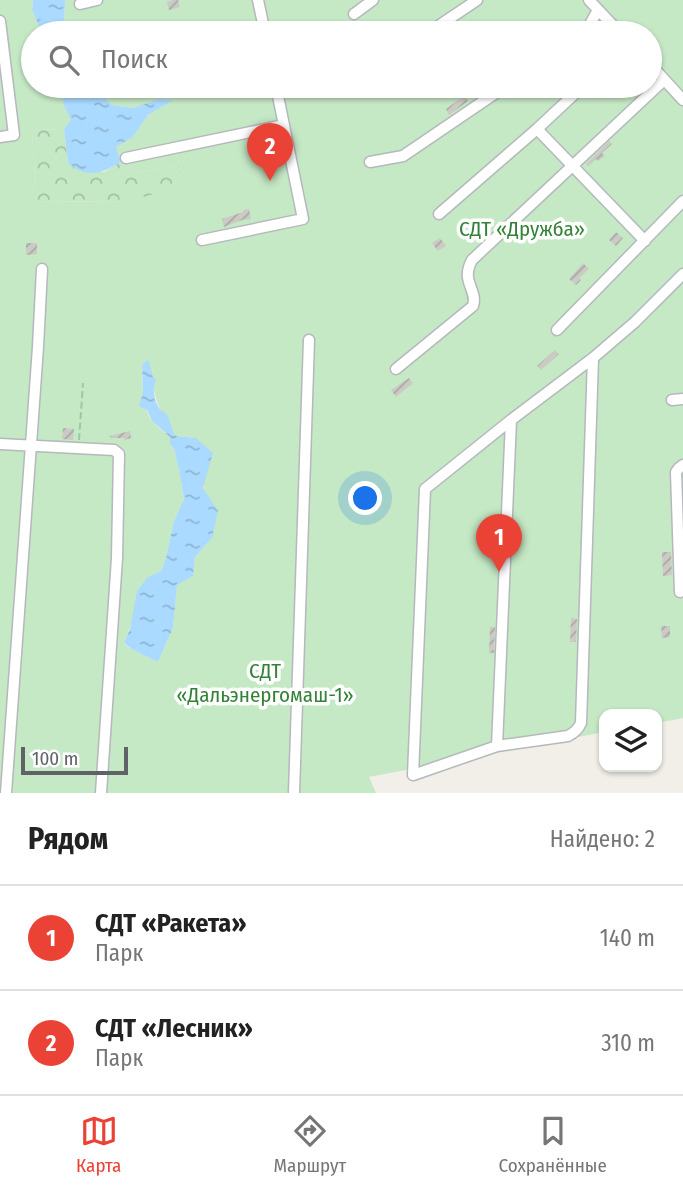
<!DOCTYPE html>
<html lang="ru">
<meta charset="utf-8">
<style>
:root{--surface:#fff;--page:#f2f2f2;--text:#222;--muted:#767676;--line:#e0e0e0;--accent:#ea4335}
body{margin:0;font-family:"Fira Sans Condensed",sans-serif;background:var(--page);color:var(--text)}
.controls{position:absolute;right:21px;bottom:21px;display:grid;overflow:hidden;border-radius:14px;box-shadow:0 2px 5px #0004}
.controls button{width:63px;height:63px;display:grid;place-items:center;padding:0;border:0;border-bottom:2px solid var(--line);background:var(--surface);color:var(--text);font:35px sans-serif}
.scale{position:absolute;left:21px;bottom:18px;width:107px;box-sizing:border-box;padding-left:7px;border:4px solid #5f6368;border-top:0;font-size:19px;line-height:24px;white-space:nowrap;color:#5f6368;-webkit-text-stroke:5px #fff;paint-order:stroke}
.you{position:absolute;left:366px;top:499px;width:24px;height:24px;margin:-18px;border:5px solid #fff;border-radius:50%;background:#1a73e8;box-shadow:0 0 0 10px #1a73e833}
.badge{display:grid;place-items:center;width:46px;height:46px;border-radius:50%;background:var(--accent);color:#fff;font-size:23px;font-weight:700}
.pin{position:absolute;translate:-50% -58px;filter:drop-shadow(0 2px 4px #0008)}
.pin::after{content:'';position:absolute;top:37px;width:24px;height:21px;background:inherit;clip-path:polygon(0 0,100% 0,50% 100%)}
.list{margin:0;padding:0;list-style:none}
h2{display:flex;justify-content:space-between;align-items:center;height:91px;margin:0;padding:0 28px;font-size:30px}
h2 small{font-size:23px;font-weight:400;color:var(--muted)}
.list li{display:grid;grid-template-columns:46px 1fr auto;gap:21px;align-items:center;box-sizing:border-box;height:105px;padding:0 28px;border-top:2px solid var(--line)}
.list b{display:block;font-size:26px;white-space:nowrap}
.list p{margin:0;font-size:23px;white-space:nowrap;color:var(--muted)}
.list em{font-size:23px;font-style:normal;color:var(--muted)}
.icon{flex:none;width:38px;height:38px;fill:none;stroke:currentColor;stroke-width:2;stroke-linecap:round;stroke-linejoin:round}
.map{position:relative;flex:none;width:683px;height:793px;overflow:hidden}
.search{position:absolute;background:var(--surface);box-shadow:0 2px 5px #0004;left:21px;right:21px;top:21px;height:77px;display:flex;align-items:center;gap:18px;box-sizing:border-box;padding:0 24px;border-radius:38px;color:var(--muted);font-size:26px}
.sheet{height:301px;background:var(--surface)}
nav{display:flex;justify-content:space-around;align-items:center;box-sizing:border-box;height:98px;border-top:2px solid var(--line);background:var(--surface);font-size:19px;color:var(--muted)}
nav a{display:grid;justify-items:center;gap:4px}
nav .on{color:var(--accent)}
.map>svg:first-child{display:block}
.forest{fill:url(#forest-crowns)}
.green{fill:#c5e8c5;fill-rule:evenodd}
.water{fill:url(#water-ripples)}
.building{fill:url(#building-hatch)}
.lines{fill:none;stroke-linecap:round;stroke-linejoin:round}
.minor-casing{stroke:#b5b8bc;stroke-width:13}
.path{stroke:#9cc7a9;stroke-width:2;stroke-dasharray:7 3.5;stroke-linecap:butt}
.minor{stroke:#fff;stroke-width:10}
.labels{text-anchor:middle;stroke-width:7;stroke-linejoin:round;paint-order:stroke}
.park-label{font-size:21px;fill:#348238;stroke:#fff}
</style>
<div class="map">
<svg width="683" height="793" viewBox="0 0 683 793">
<defs>
<pattern id="forest-crowns" width="20" height="18" patternUnits="userSpaceOnUse" patternTransform="scale(1.75)"><rect width="20" height="18" fill="#c5e8c5"/><path d="M2 6a3 3 0 1 1 6 0M12 15a3 3 0 1 1 6 0" fill="none" stroke="#a3c0a4"/></pattern>
<pattern id="water-ripples" width="26" height="14" patternUnits="userSpaceOnUse" patternTransform="scale(1.75)"><rect width="26" height="14" fill="#aadaff"/><path d="M2 4q2-2 4 0t4 0M15 11q2-2 4 0t4 0" fill="none" stroke="#8eb4d2"/></pattern>
<pattern id="building-hatch" width="6" height="6" patternUnits="userSpaceOnUse" patternTransform="scale(1.75)"><rect width="6" height="6" fill="#cccac5"/><path d="M-1 1l2-2M0 6l6-6M5 7l2-2" fill="none" stroke="#a9a8a4"/></pattern>
</defs>
<rect width="100%" height="100%" fill="#f1efe8"/>
<path class="forest" d="M64,129L68,163L104,172L121,162L135,172L179,166L170,190L131,201L28,202L35,180L32,130Z"/>
<path class="green" d="M0,0H33L32,10L42,33H33V86H64L63,103L71,120L64,129L32,130L35,180L28,202L131,201L170,189L179,166L135,172L121,162L116,147L133,137L148,115L172,100L159,99L133,108L112,105L96,90L97,86H650V33H85L64,31L65,0H683V718L657,723V714H604V732L369,777L376,793H0ZM149,361C151,371 152,380 154,390C157,406 166,423 176,436L196,438L212,538L195,557L193,576L177,584L173,628L158,662L133,650L124,644L148,577L161,571L166,558L174,521L184,499L179,469L174,449L170,444V437C164,432 157,427 152,421C141,406 143,382 142,364Z"/>
<path class="water" d="M33,0H65L64,31L85,33H42L32,10Z
M64,86H97L96,90L112,105L133,108L159,99L173,100L148,115L133,137L116,147L121,162C101,174 87,179 68,163L64,129L71,120L63,103Z
M149,360L152,375L156,380C152,388 154,400 159,408C161,411 165,412 167,415C171,422 171,430 176,436L196,438L213,453L203,488L218,511L212,538L195,557L193,576L177,585L173,628L158,662L133,650L124,643L130,629L137,591L148,577L161,571L166,558L174,521L184,499L179,469L174,449L170,444V437L152,421L147,410L139,406L143,393L142,364Z"/>
<path class="building" d="M173,0H178L180,7L169,10L167,2Z
M259,86L261,95L252,97L249,88Z
M464,96L468,101L449,115L446,109Z
M273,141L280,166L273,167L270,150H265L264,144Z
M609,141L612,144L602,153L605,156L598,161L596,159L588,166L586,164Z
M249,209L251,219L246,220L245,219L224,227L222,219L243,212V210Z
M616,232L623,238L616,246L609,240Z
M440,238L446,246L438,251L432,243Z
M26,243H37V254L26,255Z
M583,263L589,269L579,278L581,280L576,285L569,279Z
M555,350L559,354L541,370L537,366Z
M409,378L413,383L396,397L391,390Z
M63,428L74,429L73,440L62,439Z
M130,431L131,438L124,440V438H110V436Z
M662,552H671L672,575L663,576Z
M571,618L577,619L576,642H570Z
M661,626H670V637L662,638Z
M490,627H495L494,653H489Z"/>
<g class="lines">
<defs>
<path id="minor" d="M258,0L265,33
M589,0L620,33
M80,4L97,0
M354,14L373,0
M0,21L14,135L0,137
M428,33L477,0
M581,33L589,26L598,10
M650,64L683,100
M537,129L645,241
M126,158L284,125
M370,162L403,156L506,86
M439,214L537,129L583,86
M202,240L303,219L276,86
M557,330L683,201
M593,358L581,723C578,730 574,733 568,736L497,746L413,775L425,489L511,420L593,358L635,322L683,274
M396,369L473,306C478,289 460,282 472,260L664,80
M672,400L683,399
M0,444L114,450L119,454L117,558L101,793
M680,592L676,472L679,468L683,465
M497,746L511,420
M6,793L38,347L42,269
M294,793L309,340"/>
</defs>
<use href="#minor" class="minor-casing"/>
<path class="path" d="M79,440L83,383"/>
<use href="#minor" class="minor"/>
</g>
<g class="labels">
<g class="park-label">
<text x="522" y="236">СДТ «Дружба»</text>
<text x="265" y="678">СДТ<tspan x="265" dy="24">«Дальэнергомаш-1»</tspan></text>
</g>
</g>
</svg>
<div class="controls">
<button><svg class="icon" aria-label="layers" viewBox="0 0 24 24"><path d="M12 4l9 5-9 5-9-5zM3 14l9 5 9-5"/></svg></button>
</div>
<div class="scale">100 m</div>
<div class="you"></div>
<div class="pin badge" style="left:499px;top:572px">1</div>
<div class="pin badge" style="left:270px;top:181px">2</div>
<div class="search"><svg class="icon" aria-label="search" viewBox="0 0 24 24"><circle cx="10" cy="10" r="6"/><path d="M15 15l6 6"/></svg>Поиск</div>
</div>
<section class="sheet">
<h2>Рядом<small>Найдено: 2</small></h2>
<ul class="list">
<li><span class="badge">1</span><div><b>СДТ «Ракета»</b><p>Парк</p></div><em>140 m</em></li>
<li><span class="badge">2</span><div><b>СДТ «Лесник»</b><p>Парк</p></div><em>310 m</em></li>
</ul>
</section>
<nav>
<a class="on"><svg class="icon" aria-label="map" viewBox="0 0 24 24"><path d="M3 6l6-2 6 2 6-2v14l-6 2-6-2-6 2zM9 4v14M15 6v14"/></svg>Карта</a>
<a><svg class="icon" aria-label="directions" viewBox="0 0 24 24"><path d="M12 3l9 9-9 9-9-9zM9 14v-3h6M13 9l2 2-2 2"/></svg>Маршрут</a>
<a><svg class="icon" aria-label="saved" viewBox="0 0 24 24"><path d="M7 4h10v16l-5-4-5 4z"/></svg>Сохранённые</a>
</nav>
